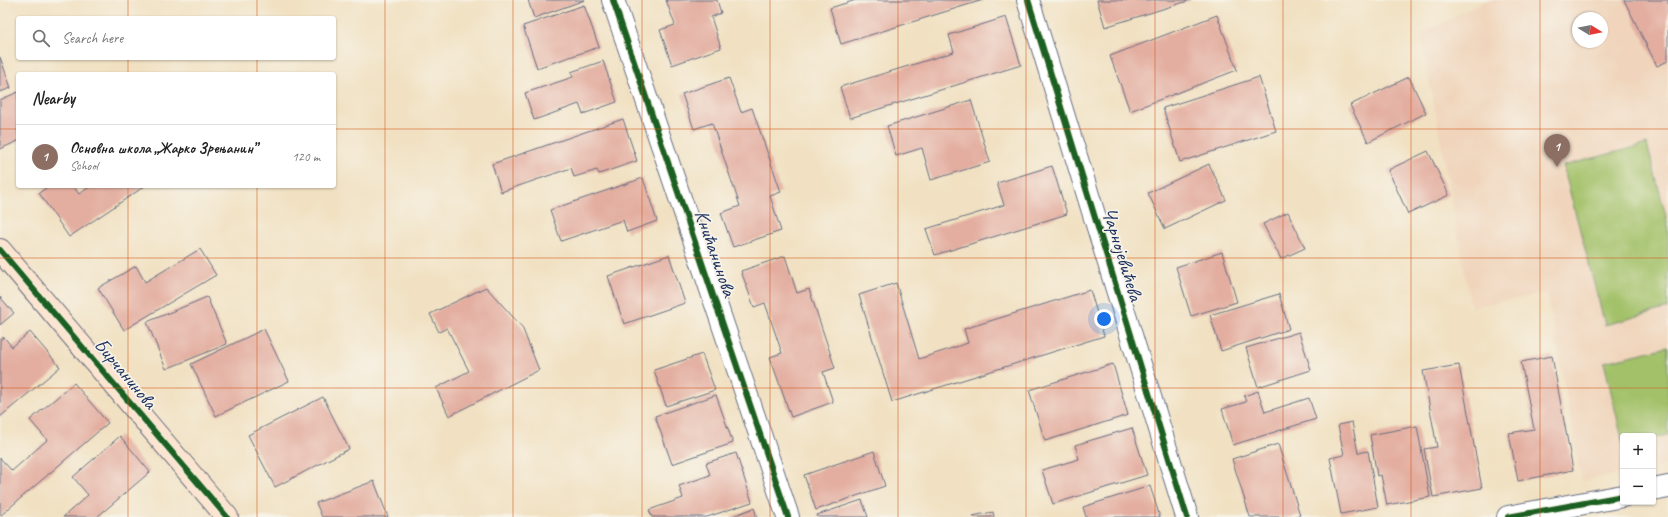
<!DOCTYPE html>
<meta charset="utf-8">
<style>
:root{--surface:#fff;--page:#f2f2f2;--text:#222;--muted:#767676;--line:#e0e0e0;--accent:#111827}
body{margin:0;font-family:Caveat,sans-serif;background:var(--page);color:var(--text)}
.controls{position:absolute;right:12px;bottom:12px;display:grid;overflow:hidden;border-radius:4px;box-shadow:0 1px 3px #0004}
.controls button{width:36px;height:36px;display:grid;place-items:center;padding:0;border:0;border-bottom:1px solid var(--line);background:var(--surface);color:var(--text);font:20px sans-serif}
.compass{position:absolute;left:1572px;top:12px;width:36px;height:36px;border-radius:50%;background:var(--surface);box-shadow:0 1px 3px #0004;rotate:100deg}
.you{position:absolute;left:1104px;top:319px;width:14px;height:14px;margin:-10px;border:3px solid #fff;border-radius:50%;background:#1a73e8;box-shadow:0 0 0 6px #1a73e833}
.badge{display:grid;place-items:center;width:26px;height:26px;border-radius:50%;background:var(--accent);color:#fff;font-size:13px;font-weight:700}
.pin{position:absolute;translate:-50% -33px;filter:drop-shadow(0 1px 2px #0008)}
.pin::after{content:'';position:absolute;top:21px;width:14px;height:12px;background:inherit;clip-path:polygon(0 0,100% 0,50% 100%)}
.list{margin:0;padding:0;list-style:none}
h2{display:flex;justify-content:space-between;align-items:center;height:52px;margin:0;padding:0 16px;font-size:17px}
h2 small{font-size:13px;font-weight:400;color:var(--muted)}
.list li{display:grid;grid-template-columns:26px 1fr auto;gap:12px;align-items:center;box-sizing:border-box;height:64px;padding:0 16px;border-top:1px solid var(--line)}
.list b{display:block;font-size:15px;white-space:nowrap}
.list p{margin:0;font-size:13px;white-space:nowrap;color:var(--muted)}
.list em{font-size:13px;font-style:normal;color:var(--muted)}
.icon{flex:none;width:22px;height:22px;fill:none;stroke:currentColor;stroke-width:2;stroke-linecap:round;stroke-linejoin:round}
.map{position:relative;flex:none;width:1668px;height:517px;overflow:hidden}
.search{position:absolute;background:var(--surface);box-shadow:0 1px 3px #0004;left:16px;top:16px;width:320px;height:44px;display:flex;align-items:center;gap:10px;box-sizing:border-box;padding:0 14px;border-radius:4px;color:var(--muted);font-size:15px}
.panel{position:absolute;background:var(--surface);box-shadow:0 1px 3px #0004;left:16px;top:72px;width:320px;height:116px;border-radius:4px}
.map>svg:first-child{display:block}
.built{fill:#f0d5bc;fill-rule:evenodd}
.grass{fill:#a3c169;stroke:#5f7864}
.building{fill:#e3aea0}
.lines{fill:none;stroke-linecap:round;stroke-linejoin:round}
.street-casing{stroke:#666d81;stroke-width:24}
.secondary-casing{stroke:#666d81;stroke-width:24}
.street{stroke:#fff;stroke-width:22}
.secondary{stroke:#fce5d0;stroke-width:22}
.cycleway-casing{stroke:#f7f3e8;stroke-width:8}
.cycleway{stroke:#1b5e20;stroke-width:6}
.grid{fill:none;stroke:#d45514;stroke-width:1;stroke-opacity:0.55}
.labels{text-anchor:middle;stroke-width:3.5;stroke-linejoin:round;paint-order:stroke}
.street-label{font-size:20px;fill:#1b2f5e;stroke:#f7f3e8}
</style>
<div class="map">
<svg width="1668" height="517" viewBox="0 0 1668 517">
<rect width="100%" height="100%" fill="#f7f3e8"/>
<filter id="ink" filterUnits="userSpaceOnUse"><feTurbulence type="fractalNoise" baseFrequency=".025" numOctaves="2"/><feDisplacementMap in="SourceGraphic" scale="8" xChannelSelector="R" yChannelSelector="G"/><feConvolveMatrix kernelMatrix="1 2 1 2 8 2 1 2 1" color-interpolation-filters="sRGB"/></filter>
<filter id="wash" filterUnits="userSpaceOnUse"><feTurbulence type="fractalNoise" baseFrequency=".012" numOctaves="4" result="noise"/><feDisplacementMap in="SourceGraphic" scale="16" xChannelSelector="R" yChannelSelector="G"/><feGaussianBlur stdDeviation="0.9" result="paint"/><feColorMatrix in="noise" values="0 0 0 0 0 0 0 0 0 0 0 0 0 0 0 0 0 1.4 0 .05"/><feComposite in="paint" operator="in"/></filter>
<g filter="url(#wash)">
<rect width="100%" height="100%" fill="#f1e1c2"/>
<path class="built" d="M1486,0H1668V465L1653,468V436H1623V473L1582,481L1547,293L1471,307L1421,34ZM1578,18H1602V42H1578Z"/>
<path class="grass" d="M1647,144L1668,224V308L1605,325L1563,166Z
M1668,347V435L1653,438V436H1623V443L1604,362Z"/>
<g id="blocks">
<path class="building" d="M528,0H585L534,18Z
M666,0H717L721,13L711,17L721,48L672,65L660,30L675,25Z
M856,0H983L841,44L830,8Z
M1097,0H1191L1105,27Z
M1624,0H1668V61L1657,66Z
M584,5L599,47L537,68L523,26Z
M1217,15L1237,70L1130,111L1110,56Z
M1006,17L1021,65L850,118L840,87L954,52L949,35Z
M0,57L11,88L0,92Z
M603,61L617,102L583,114L579,104L534,120L525,93L573,77L571,72Z
M1259,77L1276,131L1180,162L1163,108Z
M1409,77L1426,113L1368,142L1350,105Z
M729,78L741,112L752,108L781,192L770,196L781,231L733,247L721,213L740,206L712,123L694,129L682,94Z
M18,92V141L0,149V100Z
M971,100L990,162L931,180L922,148L896,156L887,126Z
M623,119L637,161L599,174L597,170L574,177L571,168L501,192L492,164Z
M1428,151L1449,195L1408,214L1388,170Z
M1209,164L1226,200L1165,229L1148,193Z
M1052,166L1067,214L935,255L926,229L1004,205L997,183Z
M643,178L657,221L627,232L623,220L561,241L550,210Z
M49,186H73L79,194L91,186H145L69,237L39,193Z
M1288,212L1305,248L1281,259L1263,224Z
M200,249L216,275L124,330L98,288L136,266L145,282Z
M1222,252L1237,302L1191,316L1176,267Z
M669,255L685,303L624,324L608,276Z
M785,256L797,293L809,289L835,368L823,372L833,402L791,417L770,357L782,353L765,303L754,307L741,271Z
M896,283L919,359L968,343L964,329L1090,290L1104,336L892,402L859,295Z
M486,287L522,327L539,370L449,416L436,388L469,371L447,328L439,332L430,314Z
M1279,294L1289,329L1221,351L1210,315Z
M0,297L14,313L0,325Z
M207,297L227,344L166,369L147,322Z
M264,329L289,381L216,416L191,364Z
M30,332L60,367L0,417V340L4,337L12,347Z
M1299,332L1311,370L1258,387L1246,348Z
M702,354L715,390L666,406L654,370Z
M1552,356L1573,470L1518,481L1509,433L1534,429L1521,362Z
M1113,364L1128,415L1045,441L1029,390Z
M1459,365L1482,488L1433,497L1424,449L1437,447L1423,371Z
M74,383L108,423L0,516V458L12,471L47,440L30,420Z
M1258,391L1265,412L1309,398L1316,419L1233,445L1222,409L1246,402L1244,396Z
M716,395L733,443L672,464L655,416Z
M323,397L349,449L275,487L248,435Z
M1352,422L1358,453L1368,451L1378,507L1341,514L1330,458L1344,455L1338,425Z
M1417,426L1430,497L1387,505L1381,475L1377,476L1370,435Z
M1132,428L1147,475L1053,504L1042,470L1079,459L1075,445Z
M120,436L150,472L97,517H63L88,495L73,477Z
M1278,444L1300,515L1293,517H1250L1232,459Z
M874,451L885,486L816,510L804,475Z
M736,453L752,502L707,517H652L649,510L683,498L679,486L710,475L706,463Z
M374,481L388,517H322L316,503Z
M1150,486L1160,517H1086L1083,507Z
M862,500L868,517H818L817,515Z
M754,508L757,517H730Z
M993,512L994,517H973L972,516Z"/>
</g>
</g>
<g filter="url(#ink)">
<use href="#blocks" fill-opacity="0" stroke="#666d81" stroke-width="1"/>
<g class="lines">
<defs>
<path id="street" d="M613,0L788,517
M1028,0L1187,517
M1653,490L1668,487
M1508,517L1623,496"/>
<path id="secondary" d="M0,250L227,517"/>
</defs>
<use href="#street" class="street-casing"/>
<use href="#secondary" class="secondary-casing"/>
<use href="#street" class="street"/>
<use href="#secondary" class="secondary"/>
<defs>
<path id="cycleway" d="M613,0L788,517
M1028,0L1187,517
M0,250L227,517
M1508,517L1623,496"/>
</defs>
<use href="#cycleway" class="cycleway-casing"/>
<use href="#cycleway" class="cycleway"/>
</g>
</g>
<path class="grid" d="M128,0V18M257,0V18M385,0V517M513,0V517M642,0V517M770,0V517M898,0V517M1026,0V517M1155,0V517M1283,0V517M1411,0V517M1540,0V517M128,58V74M257,58V74M0,129H18M334,129H1668M128,186V517M257,186V517M0,258H1668M0,388H1668"/>
<g class="labels">
<g class="street-label">
<text transform="translate(716 253) rotate(71)" y="7">Книћанинова</text>
<text transform="translate(1123 254) rotate(73)" y="7">Чарнојевићева</text>
<text transform="translate(126 373) rotate(50)" y="7">Бирчанинова</text>
</g>
</g>
</svg>
<div class="controls">
<button>+</button>
<button>−</button>
</div>
<svg class="compass" viewBox="-18 -18 36 36"><path d="M0-13l5 13h-10z" fill="#e53935"/><path d="M0 13l5-13h-10z" fill="#767676"/></svg>
<div class="you"></div>
<div class="pin badge" style="left:1557px;top:167px;background:#8d6e63">1</div>
<div class="search"><svg class="icon" aria-label="search" viewBox="0 0 24 24"><circle cx="10" cy="10" r="6"/><path d="M15 15l6 6"/></svg>Search here</div>
<section class="panel">
<h2>Nearby<small></small></h2>
<ul class="list">
<li><span class="badge" style="background:#8d6e63">1</span><div><b>Основна школа „Жарко Зрењанин”</b><p>School</p></div><em>120 m</em></li>
</ul>
</section>
</div>
